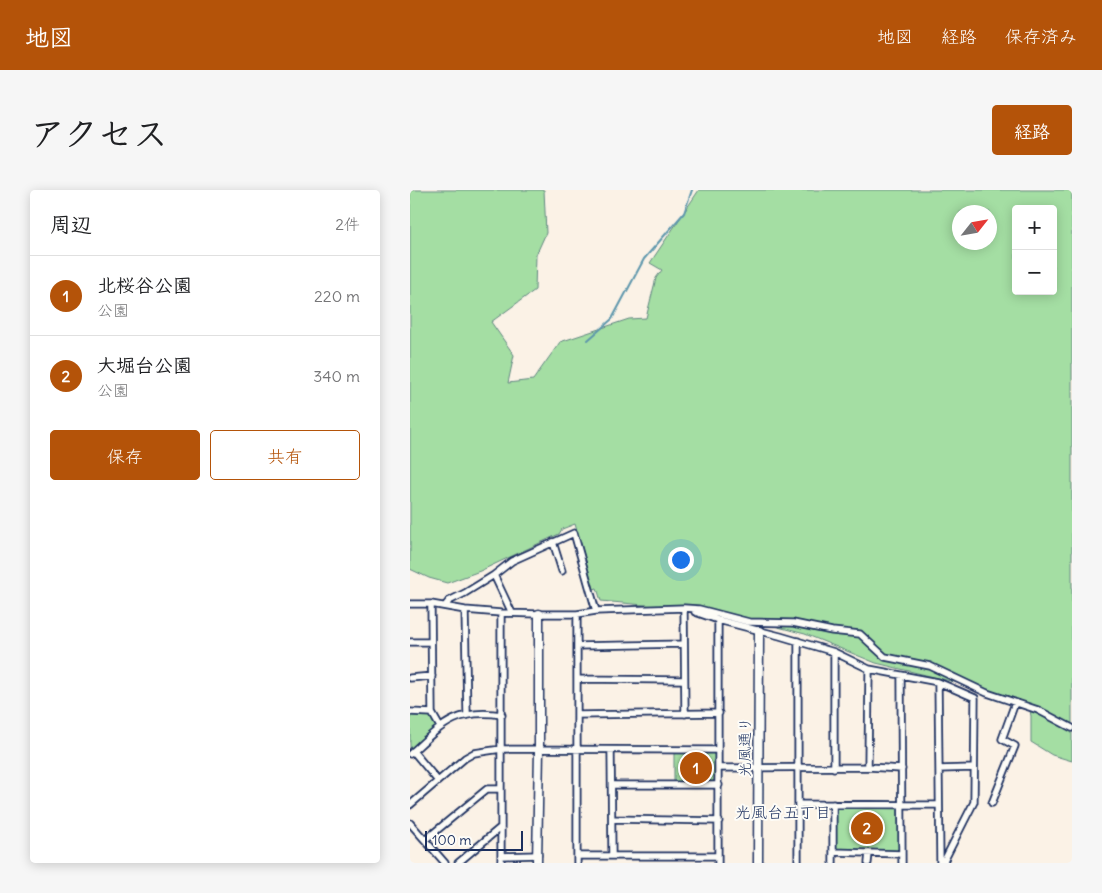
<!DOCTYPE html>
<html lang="ja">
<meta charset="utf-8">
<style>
:root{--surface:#fff;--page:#f6f6f6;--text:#202124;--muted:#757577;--line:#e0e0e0;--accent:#b45309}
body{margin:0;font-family:Delius,"Klee One",sans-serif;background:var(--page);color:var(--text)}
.controls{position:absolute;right:15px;top:15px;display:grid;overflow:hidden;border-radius:5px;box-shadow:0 2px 12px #0003}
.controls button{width:45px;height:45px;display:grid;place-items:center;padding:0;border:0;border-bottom:1px solid var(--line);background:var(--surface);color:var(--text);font:25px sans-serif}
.compass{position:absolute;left:542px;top:15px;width:45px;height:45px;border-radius:50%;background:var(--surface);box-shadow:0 2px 12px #0003;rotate:59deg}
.scale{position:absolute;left:15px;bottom:12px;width:98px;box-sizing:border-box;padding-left:5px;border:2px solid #1b2f5e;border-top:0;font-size:14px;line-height:18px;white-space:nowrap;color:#1b2f5e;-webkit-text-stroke:4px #fdfcf7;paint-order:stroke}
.you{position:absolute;left:270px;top:369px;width:18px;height:18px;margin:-12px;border:4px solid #fff;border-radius:50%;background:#1a73e8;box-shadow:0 0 0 8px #1a73e833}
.badge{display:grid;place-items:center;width:32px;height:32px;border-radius:50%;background:var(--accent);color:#fff;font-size:16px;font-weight:700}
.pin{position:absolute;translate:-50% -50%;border:2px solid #fff;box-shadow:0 1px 5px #0006}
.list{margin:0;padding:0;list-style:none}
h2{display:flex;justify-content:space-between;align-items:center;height:65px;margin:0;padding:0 20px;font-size:21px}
h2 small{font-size:16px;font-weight:400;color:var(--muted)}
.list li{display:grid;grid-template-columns:32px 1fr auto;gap:15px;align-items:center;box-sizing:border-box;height:80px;padding:0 20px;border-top:1px solid var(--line)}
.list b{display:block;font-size:19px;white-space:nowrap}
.list p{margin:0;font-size:16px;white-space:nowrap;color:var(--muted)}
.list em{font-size:16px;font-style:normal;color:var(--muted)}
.actions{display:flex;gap:10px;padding:15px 20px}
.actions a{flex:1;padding:11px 0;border:1px solid var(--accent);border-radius:5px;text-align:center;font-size:18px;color:var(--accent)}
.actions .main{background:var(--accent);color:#fff}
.map{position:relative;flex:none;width:662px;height:673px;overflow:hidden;border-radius:5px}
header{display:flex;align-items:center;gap:30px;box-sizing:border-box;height:70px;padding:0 25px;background:var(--accent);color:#fff}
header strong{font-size:24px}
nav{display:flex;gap:28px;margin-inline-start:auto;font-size:18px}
.intro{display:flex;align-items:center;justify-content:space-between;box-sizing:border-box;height:120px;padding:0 30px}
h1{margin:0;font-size:35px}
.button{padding:12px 22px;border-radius:5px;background:var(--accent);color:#fff;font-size:18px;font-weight:700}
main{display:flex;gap:30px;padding:0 30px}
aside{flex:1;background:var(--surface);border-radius:5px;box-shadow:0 2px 12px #0003}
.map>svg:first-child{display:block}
.green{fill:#a4dea3;stroke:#608680;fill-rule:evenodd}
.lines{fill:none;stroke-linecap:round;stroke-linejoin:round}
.stream{stroke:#5d96ac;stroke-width:2}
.minor-casing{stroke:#1b2f5e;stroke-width:9}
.tertiary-casing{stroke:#1b2f5e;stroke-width:11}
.minor{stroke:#fdfcf7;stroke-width:5.5}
.tertiary{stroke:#fdfcf7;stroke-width:8}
.labels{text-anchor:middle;stroke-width:4;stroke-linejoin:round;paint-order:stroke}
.street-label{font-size:15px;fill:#1b2f5e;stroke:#fdfcf7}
.neighbourhood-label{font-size:16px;fill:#1b2f5e;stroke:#fdfcf7}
</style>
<header>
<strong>地図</strong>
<nav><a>地図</a><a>経路</a><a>保存済み</a></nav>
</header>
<div class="intro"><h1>アクセス</h1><a class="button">経路</a></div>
<main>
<aside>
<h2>周辺<small>2件</small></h2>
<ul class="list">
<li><span class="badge">1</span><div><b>北桜谷公園</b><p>公園</p></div><em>220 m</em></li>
<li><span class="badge">2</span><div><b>大堀台公園</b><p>公園</p></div><em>340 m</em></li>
</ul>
<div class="actions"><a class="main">保存</a><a>共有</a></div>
</aside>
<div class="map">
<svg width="662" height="673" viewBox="0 0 662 673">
<rect width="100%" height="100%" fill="#fbf2e6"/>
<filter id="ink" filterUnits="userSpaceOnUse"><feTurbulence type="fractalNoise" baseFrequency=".02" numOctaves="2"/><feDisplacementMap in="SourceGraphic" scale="10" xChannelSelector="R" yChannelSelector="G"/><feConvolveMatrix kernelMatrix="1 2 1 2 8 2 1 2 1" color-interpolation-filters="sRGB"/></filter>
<g filter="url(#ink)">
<path class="green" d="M0,0H134L136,43L126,65L125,100L81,132L104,165L98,193L123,190L150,152L219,129L236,128L246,88L252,80L240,73L289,0H662V571L642,565L621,552V526L619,515L582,501L466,473L395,444L310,422L191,411L187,398L184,399L165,334L152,339L149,344L70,381L37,393L19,388L0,379ZM606,19H643V101H606ZM550,22H580V52H550Z
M0,522L22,523L30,537L0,564Z
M264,560H308L309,595H264Z
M423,614L492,615V664L423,662Z"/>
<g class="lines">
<path class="stream" d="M178,150L202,129L234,69L274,23L282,0"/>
<defs>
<path id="minor" d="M143,352L152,381
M84,385L102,423
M0,414H21L55,420L91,423L129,424H167L186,421L274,418L289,419L339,432L383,433L422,441L450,444L475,467L520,476L577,503L628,520L662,538
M21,414L22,523L30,537
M35,416L39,411L55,403L84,385L102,371L164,343L186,421
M274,418L275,524
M55,420L57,524
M285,422L308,430L370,446L424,462L459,479L528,492L565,508L564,612L533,673
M91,423V673
M308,430V673
M388,451V673
M0,452H21
M167,456L274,454
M491,486L492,673
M0,488L22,486
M167,489L274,490
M528,492L530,673
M0,522L22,523
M167,525L309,523
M201,560L202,666
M3,561L28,591
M0,564C32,535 46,518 92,525
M458,577L459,479
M308,578L458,577L492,579
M424,578V462
M529,579L563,578
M202,595H309
M582,613L605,556L592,549L605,513
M388,614L529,615
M0,615L55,568L64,563L91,559L308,560
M202,629L309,631
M0,633L35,673
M15,650L77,599H91
M423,662L492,664
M91,666L128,665
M167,666H308
M48,673L91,637
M167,673V424
M423,673V614
M458,673L459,663"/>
<path id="tertiary" d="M127,673L129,560V424
M348,673L349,441"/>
</defs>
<use href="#minor" class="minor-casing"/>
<use href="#tertiary" class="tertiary-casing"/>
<use href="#minor" class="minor"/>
<use href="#tertiary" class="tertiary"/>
</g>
</g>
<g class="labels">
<g class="street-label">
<text transform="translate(335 557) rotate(-90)" y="5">光風通り</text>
</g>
<g class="neighbourhood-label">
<text x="373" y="628">光風台五丁目</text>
</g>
</g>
</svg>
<div class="controls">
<button>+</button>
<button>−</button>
</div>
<svg class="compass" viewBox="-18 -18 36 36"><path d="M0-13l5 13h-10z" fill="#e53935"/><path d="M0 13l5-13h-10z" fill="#757577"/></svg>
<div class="scale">100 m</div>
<div class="you"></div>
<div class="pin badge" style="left:286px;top:578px">1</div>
<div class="pin badge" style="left:457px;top:638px">2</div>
</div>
</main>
